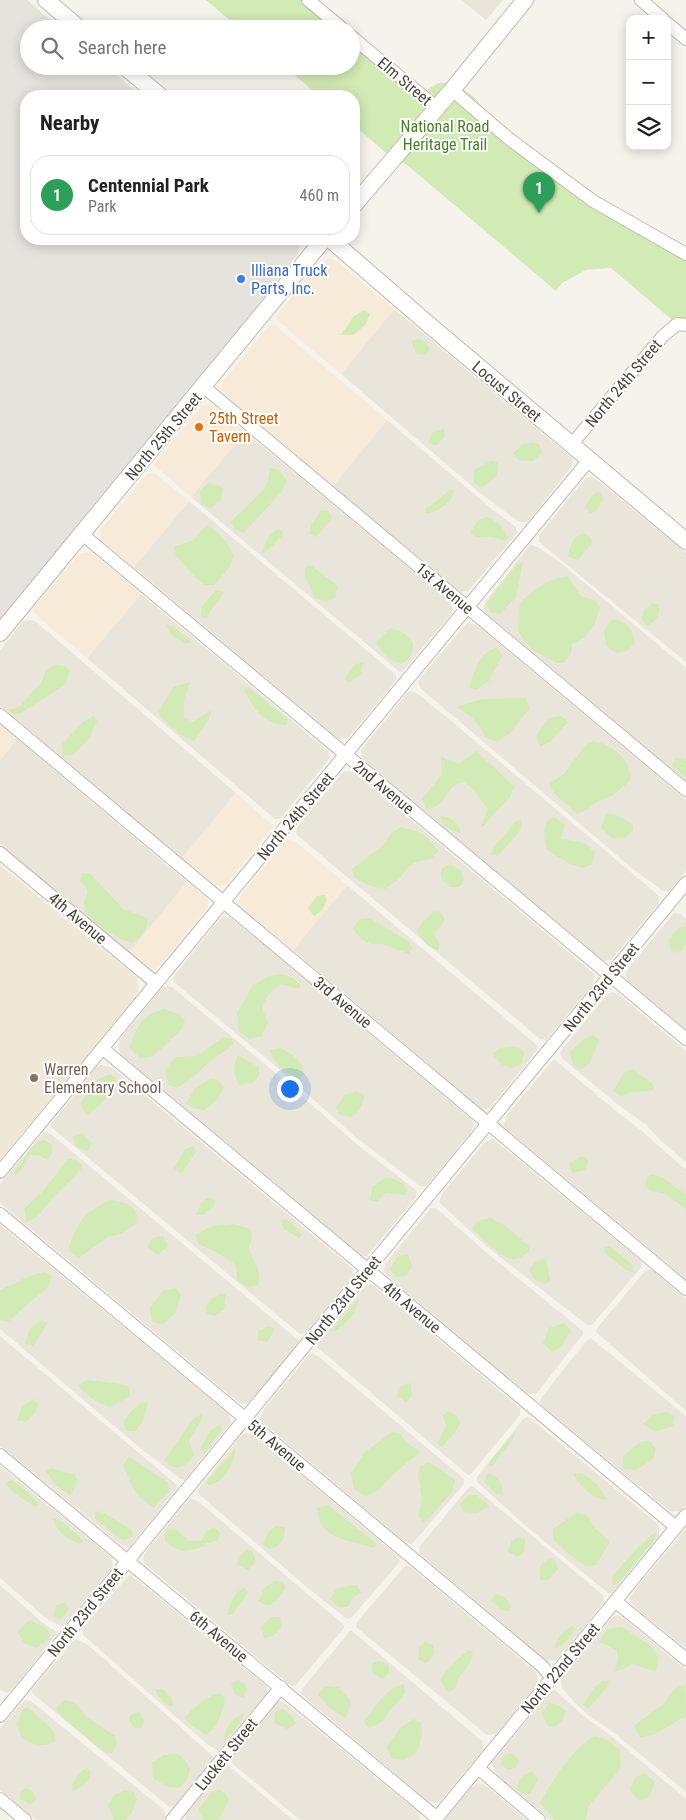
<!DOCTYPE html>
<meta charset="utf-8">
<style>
:root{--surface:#fff;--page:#f6f6f6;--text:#202124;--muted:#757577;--line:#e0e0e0;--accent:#2563eb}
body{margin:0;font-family:"Roboto Condensed",sans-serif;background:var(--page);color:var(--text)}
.controls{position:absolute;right:15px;top:15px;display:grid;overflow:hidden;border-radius:10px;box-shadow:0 2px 12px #0003}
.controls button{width:45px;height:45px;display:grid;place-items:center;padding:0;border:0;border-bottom:1px solid var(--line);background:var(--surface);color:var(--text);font:25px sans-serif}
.you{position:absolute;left:289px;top:1088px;width:18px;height:18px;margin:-12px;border:4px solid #fff;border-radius:50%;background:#1a73e8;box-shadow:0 0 0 8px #1a73e833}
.badge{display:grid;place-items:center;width:32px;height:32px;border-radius:50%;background:var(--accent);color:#fff;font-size:16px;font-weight:700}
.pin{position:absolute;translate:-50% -41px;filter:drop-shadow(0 1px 2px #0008)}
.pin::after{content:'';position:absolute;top:26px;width:18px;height:15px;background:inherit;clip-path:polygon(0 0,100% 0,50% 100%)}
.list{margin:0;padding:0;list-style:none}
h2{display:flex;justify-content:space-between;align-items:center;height:65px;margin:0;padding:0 20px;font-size:21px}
h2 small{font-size:16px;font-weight:400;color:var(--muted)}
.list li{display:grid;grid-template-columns:32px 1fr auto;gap:15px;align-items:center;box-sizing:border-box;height:80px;margin:0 10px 10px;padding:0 10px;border:1px solid var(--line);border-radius:20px}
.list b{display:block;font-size:19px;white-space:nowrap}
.list p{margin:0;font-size:16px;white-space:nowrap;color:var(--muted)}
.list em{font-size:16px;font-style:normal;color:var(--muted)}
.icon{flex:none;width:28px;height:28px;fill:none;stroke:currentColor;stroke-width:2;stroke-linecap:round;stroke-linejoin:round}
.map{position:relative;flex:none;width:686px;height:1820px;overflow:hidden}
.search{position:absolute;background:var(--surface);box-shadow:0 2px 12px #0003;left:20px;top:20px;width:340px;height:55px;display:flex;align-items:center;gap:12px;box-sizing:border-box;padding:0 18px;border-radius:28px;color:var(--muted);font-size:19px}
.panel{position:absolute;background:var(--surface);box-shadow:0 2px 12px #0003;left:20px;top:90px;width:340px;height:155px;border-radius:20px}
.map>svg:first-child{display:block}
.residential{fill:#eae5da}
.commercial{fill:#f7ead8}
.industrial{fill:#e6e2dd}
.education{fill:#efe8d6}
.green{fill:#d2eab5}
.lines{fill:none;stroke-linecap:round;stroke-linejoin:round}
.minor-casing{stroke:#c2bbae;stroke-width:14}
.tertiary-casing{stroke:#c2bbae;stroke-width:18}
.minor{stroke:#fff;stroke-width:12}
.tertiary{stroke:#fff;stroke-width:16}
.shop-dot{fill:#3f7fe0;stroke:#fff;stroke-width:2}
.food-dot{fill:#e8710a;stroke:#fff;stroke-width:2}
.education-dot{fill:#8d6e63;stroke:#fff;stroke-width:2}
.labels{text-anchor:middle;stroke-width:4;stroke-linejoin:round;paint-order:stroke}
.street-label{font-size:16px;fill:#4b4439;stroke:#fff}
.park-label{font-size:16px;fill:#4a7f2a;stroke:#fff}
.shop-label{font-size:16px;fill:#366cbe;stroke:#fff;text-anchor:start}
.food-label{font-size:16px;fill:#c56008;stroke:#fff;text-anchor:start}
.education-label{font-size:16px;fill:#785e54;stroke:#fff;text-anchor:start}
</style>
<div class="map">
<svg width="686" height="1820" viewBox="0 0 686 1820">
<rect width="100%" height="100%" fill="#f6f3ec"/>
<path class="residential" d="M461,0H503L486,20Z
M394,309L573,459L572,466L530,519L526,522H519L480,493L341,374Z
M387,420L493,510L516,527L517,533L468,591L460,592L333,486Z
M245,432L450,602L453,610L452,613L402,672H400L191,497Z
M592,476L686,553V662L539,542V535L586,478Z
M189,501L396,675V680L349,737L343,739H338L134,567Z
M530,545L538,547L562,564L686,668V781L484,612L483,609L486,601Z
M141,594L328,751L330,757L328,760L280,819H275L87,658Z
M28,620L35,621L236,793L182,858L0,706V650L23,622Z
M467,623L477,625L686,800V871L670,890L668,892L663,891L633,869L420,688L418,682L421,677Z
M409,691L418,694L455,724L658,895L659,903L611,960L604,961L595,955L362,759L361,750Z
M17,739L187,882L130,952L0,844V760Z
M347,771L355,773L593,973L595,977L593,984L546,1040L540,1039L297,835L296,833L298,826L343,772Z
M347,885L538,1046V1049L490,1108L486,1110L482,1109L293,950Z
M674,913L681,914L686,919V1030L627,981L626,976L628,969Z
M224,916L232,919L472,1120L474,1124L471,1132L426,1186H420L358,1139L273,1064L175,983L173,979L174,976L220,919Z
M167,986L172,987L272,1070L359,1146L417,1191L416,1197L367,1256H361L121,1055L118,1046L121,1038L163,987Z
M612,992L618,994L686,1051V1162L660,1140L646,1125L616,1103L563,1059L560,1054L563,1048L608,994Z
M553,1060H555L616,1111L642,1131L686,1170V1279L505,1128L504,1124L507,1115Z
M102,1065L112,1068L352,1268L353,1275L306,1333L300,1334L51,1127V1124L97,1066Z
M44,1132L51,1134L297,1339L299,1342L297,1345L249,1403L244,1404L238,1402L0,1203V1184Z
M493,1139L641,1261L642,1266L639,1270L592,1325H587L486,1246L439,1202L442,1194L485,1142Z
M431,1208H436L487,1253L583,1331V1334L537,1393L528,1394L387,1276L384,1271L385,1264Z
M0,1225L229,1414L231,1422L229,1425L185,1480L181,1479L140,1448L0,1329Z
M651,1269L686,1299V1411L596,1332L598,1327L645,1271Z
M370,1284L373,1285L520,1408V1415L470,1475H468L317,1347V1344L366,1285Z
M0,1336L177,1485V1489L128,1548L119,1543L0,1445Z
M591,1338L686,1416V1505L680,1511L671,1512L542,1406L540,1402L542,1397L586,1341Z
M310,1353L318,1356L464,1479V1484L412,1544L406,1543L261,1421V1415L264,1409Z
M528,1417L658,1524L659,1528V1536L612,1593H608L533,1532L477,1482V1477L523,1419Z
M246,1433L252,1434L399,1557L400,1561L398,1564L351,1618L347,1619L309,1589L200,1495L197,1491L242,1435Z
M0,1466L112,1558L113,1567L64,1626L58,1625L46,1618L0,1578Z
M470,1486L474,1487L603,1595L604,1602L559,1658L555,1661L545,1660L419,1553L420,1546Z
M190,1498L198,1501L344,1625V1628L295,1686H291L145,1564L143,1561L144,1554Z
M685,1530H686V1649L635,1607L629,1599L634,1591Z
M408,1565L535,1671L537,1675V1683L535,1687L496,1734L487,1735L356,1627L357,1622L405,1566Z
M130,1574L267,1687L268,1695L222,1750L219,1751L208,1745L83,1635L82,1629Z
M0,1585L43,1623L57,1632V1634L11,1691L7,1693L0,1690Z
M617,1615L622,1617L686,1670V1792L613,1732L587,1714L574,1702L562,1688L561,1681L564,1676L612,1617Z
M350,1631H352L482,1741L484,1749L441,1800L435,1803L428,1801L304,1697L301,1693L302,1689Z
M75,1639L87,1644L214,1757L213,1761L174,1808L168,1806L32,1693V1690Z
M555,1690L581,1714L610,1735L686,1799V1820H550L495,1773L492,1763L551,1691Z
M25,1700L31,1701L164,1810L166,1817L163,1820H36L0,1790V1728Z
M281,1701L286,1704L418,1812L420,1820H300L233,1764L231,1758L277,1702Z
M228,1766L230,1767L293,1820H186L185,1814L224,1767Z
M479,1783L485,1785L526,1820H444L470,1788Z"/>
<path class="commercial" d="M330,258L334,259L394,309L341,374L276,319V316L320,263Z
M270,325L276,326L387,420L333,486L234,403L222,390V382Z
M205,404L213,406L245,432L191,497L154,465L201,406Z
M149,473L155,474L189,501L134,567L102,541L100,530L146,475Z
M86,552L96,556L141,594L87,658L37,616L34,611L35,607L79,554Z
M0,725L17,739L0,760Z
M236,793L273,826L226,885L218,887L182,858Z
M287,839L295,841L347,885L293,950L241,907L239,903L241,895Z
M187,882L208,900V907L159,966L154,969L151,968L130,952Z"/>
<path class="industrial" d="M0,0H27L61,29H29V66H106L141,96H26V239H301L298,254L269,290L240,333L0,624Z"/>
<path class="education" d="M0,865L136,977L139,987L136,996L0,1160Z"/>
<path class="green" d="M206,0H308L343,29H240Z
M351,36L427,90L438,83L454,82L474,97L508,138L593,201L686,254V325L677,324L611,268L586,270L562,283L556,291L407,165L386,153L354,125V96H319L284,66H351Z
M364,310L370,314L365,325L353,335H341L353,317Z
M419,339L425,341L430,349L426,355L416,354L411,341Z
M444,428L445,436L437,445L428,444L432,433Z
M532,442L539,444L542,453L533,461L518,460L513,453L523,444Z
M491,461L498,462L497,476L482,488L474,483V470Z
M269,468L279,470L287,481L283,490L244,533L234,529L231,522C244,505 272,492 269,468Z
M208,483L218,485L223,489L221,500L211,508L201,505L200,491Z
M451,489L455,491C450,504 439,511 426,514L425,510Z
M598,492L602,494L603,501L596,511L590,514L585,507L591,496Z
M321,510L328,511L332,518L317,537L309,534L311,526Z
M488,517C498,522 503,527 508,538L504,541L493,537H476L470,533L478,520Z
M207,525C219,532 229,543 234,556L228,569L214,585H205L197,579L176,556L174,546L192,541Z
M276,530H282L283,535C275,541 272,551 261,553L270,535Z
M584,533L591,538L592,543L578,560L568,557C570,547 572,536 584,533Z
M523,561L516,597L500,614L490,612L486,604L517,564Z
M305,566H312L338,586L335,598L326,602L315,598L305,575Z
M567,576L581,596L596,601L600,607C596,623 589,639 572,644L571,654L563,663H556L533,650L523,639L518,630L520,602C535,590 548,578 567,576Z
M216,590L225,592L210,611L207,618L201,617L202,606Z
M653,603L659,605C660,616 656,621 647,626L642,620L644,610Z
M616,619C628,624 633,630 635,643L627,651L616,653L606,646L604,631L610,621Z
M166,625L174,626L191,642L185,644L172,635Z
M390,628L404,633L413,642C413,653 411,659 401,664C389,661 383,654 376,643Z
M497,647L502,656L489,681L476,690L469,687C475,669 478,654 497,647Z
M363,663L361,674L350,683L344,679L355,664Z
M55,665L65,666L70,671L66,684L21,713L14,714L8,710L19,707L41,683L46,670Z
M190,682L184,699V717L193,722L212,710L208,721L194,741C182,738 166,723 158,713L173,687Z
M248,687L288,719L287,725C265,726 253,708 244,690Z
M526,698L529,709L509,734L497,742L485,737C480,723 469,714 456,707L482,699Z
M94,716L97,722L90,737L73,755H63L62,744L84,721Z
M561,716L568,722L551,741L540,747L536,735L549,718Z
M594,741C613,745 632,760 630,780L614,795L598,801L588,809L577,814L554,793L549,784L564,774L586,744Z
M476,751L514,786L510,798L495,812L484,826L480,827L488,809L473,789L464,782C449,783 449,797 439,804C436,807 431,808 427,810L422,799L442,774L441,757L459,764Z
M676,757L686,761V778L672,766Z
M606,813C617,815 625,819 633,825V831L625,838H612L601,828Z
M440,816C450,816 461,823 460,833C450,830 443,827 440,816Z
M556,818L565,825L561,839L585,843L595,853L592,864L583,868L570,864L547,850C544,838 542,829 549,819Z
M517,820L522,821L520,831L498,856L491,855L493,848Z
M400,827C419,831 428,834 438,851L431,859L416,862L407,868L399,879L385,889L370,886L355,878L352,869L381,847L391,834Z
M450,864L460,870L464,880L459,887H450L441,878V869Z
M81,873L91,874L123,909L148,918C148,929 142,936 133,943C120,941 85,921 84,906C84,892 94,895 80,881Z
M325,895L327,901L321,911L314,916L308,908L317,896Z
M434,911L442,913L445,920L434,934L439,943V950C428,949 422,939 417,931L424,920Z
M370,918L409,942L412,948L409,954L383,944H371L361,939L353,929L359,919Z
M686,926V944L681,951L671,953L669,939L679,928Z
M280,974C289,976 298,978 301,988H293L281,984L269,993L262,1007L268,1023L262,1036L250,1039L239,1032L237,1013L253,985L269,976Z
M164,1009L179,1014L185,1020L183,1028L161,1049L151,1057L140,1058L129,1047C138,1026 141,1015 164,1009Z
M593,1035L599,1040L590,1063L581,1070L573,1065L570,1052L584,1039Z
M223,1037L232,1039L234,1044C228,1050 221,1053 215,1058C201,1068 192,1080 177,1088L168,1085L165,1070L175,1057L198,1056Z
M516,1047L523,1049L524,1055L522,1063L512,1068L501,1064L492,1054L500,1048Z
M281,1048C292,1054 302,1060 304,1073L300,1079C286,1072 275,1066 269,1050Z
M238,1055L259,1067V1075L254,1082L239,1085C233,1075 233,1065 238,1055Z
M633,1069L652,1083L654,1088L651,1091L632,1092L621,1096L613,1091L624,1073Z
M110,1074L117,1079C110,1095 101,1107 86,1115L80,1104L94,1081Z
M210,1079L218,1080L224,1087L218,1099L205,1110L196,1109L186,1104L195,1088Z
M357,1091L364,1095C365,1104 358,1111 352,1117L340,1115L336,1107L345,1095Z
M82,1133L92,1143L88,1151L76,1147L73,1137Z
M44,1140L52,1144V1153L47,1160L38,1155H30L23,1168L15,1176L14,1171L37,1142Z
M193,1146L196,1152L181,1174L174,1168L185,1149Z
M579,1157H587L588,1162L585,1170L573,1173L569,1164Z
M68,1159L77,1160L83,1166C73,1180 61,1189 50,1201C42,1210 39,1218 27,1222L24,1209L42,1192Z
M652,1174L662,1177L686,1195V1209L664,1193L651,1191L645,1186L646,1177Z
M385,1178L394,1179L404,1184L407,1192L405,1195L386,1193L377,1202L370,1200L372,1187Z
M209,1197L216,1201L213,1207L203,1215H196L201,1203Z
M110,1200C126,1203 139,1204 137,1223L120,1234L108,1237L79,1258L68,1250C79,1220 81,1214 110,1200Z
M491,1218L504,1225L529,1246V1251C524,1255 521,1258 515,1259C502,1260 481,1237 472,1229L477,1221Z
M285,1219L292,1223L302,1235L299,1238L284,1229L280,1221Z
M233,1224L251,1229L252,1239L248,1249C254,1260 262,1271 258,1285L248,1287L237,1280L236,1265L218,1253L199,1244L195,1235L212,1226Z
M163,1236L168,1246L158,1255L148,1248L152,1238Z
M609,1246L632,1264L634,1273L626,1270L605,1253L604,1247Z
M408,1254L412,1267L406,1276L396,1277L390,1269L397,1257Z
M546,1259L550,1281L545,1284L534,1279L529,1270L536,1261Z
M45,1272L52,1277L47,1289L32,1300L9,1321L0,1320V1290L32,1275Z
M175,1288L181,1295L175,1314L163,1324L152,1322L150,1307L163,1291Z
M220,1294H226L224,1310L215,1316L207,1314L206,1306L212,1298Z
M359,1297C357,1312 348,1323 335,1331H332Z
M42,1320L48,1323L33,1346L25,1343L30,1328Z
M564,1323L571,1330L561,1347L552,1352L543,1343L549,1328Z
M268,1327L274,1328L272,1335L267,1342L258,1340V1331Z
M87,1380L121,1384L128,1386L130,1396L110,1407C96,1404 87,1395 78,1385Z
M411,1383L412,1395L406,1402L397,1396L401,1386Z
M34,1399L38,1403L36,1412L26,1422L17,1420L22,1406Z
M142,1402L148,1403L143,1421L135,1431H126L123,1422L131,1411Z
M449,1411L457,1416L460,1424L453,1435L442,1447L437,1444L446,1426L443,1415Z
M667,1412L674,1416L673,1426L655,1432L643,1424L653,1415Z
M202,1414L201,1421L189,1440L194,1456C185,1467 175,1473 164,1460L194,1418Z
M221,1424L222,1430L205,1453L200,1448L211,1430Z
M516,1431L513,1439L492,1466H488L492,1459Z
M392,1432L400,1434L407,1443L420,1452L390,1477L378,1491L366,1496L354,1489L351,1473L365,1452Z
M650,1441L656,1449L654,1458L637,1470L623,1469V1456L640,1442Z
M236,1448C233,1465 226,1479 209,1486L206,1482Z
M129,1457L168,1482L169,1493L160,1500L154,1508C135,1497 131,1484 123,1465Z
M427,1463L432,1464L455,1480L452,1492L424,1524L419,1516L422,1498L418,1476L420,1466Z
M52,1468L64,1472L74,1473L78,1481L70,1495L56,1486L46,1471Z
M582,1473L598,1485L607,1500C594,1500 579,1485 573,1474Z
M487,1474C499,1475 502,1485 504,1496L495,1493L484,1482Z
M11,1480L22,1487L40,1505L35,1507L17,1495L5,1484Z
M469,1495H477L489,1506L477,1513L464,1512L460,1504Z
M328,1505L377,1544L374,1548C358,1542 331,1541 321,1524C319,1520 318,1513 317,1508Z
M95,1511L104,1513L132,1530L133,1536L124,1540L115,1535L95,1519Z
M576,1513L587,1515L595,1528L610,1542L596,1565L586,1566L567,1553L553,1539V1529Z
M53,1518L63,1522L84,1541L79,1544C65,1537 58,1534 53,1518Z
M276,1526L285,1528L284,1538L278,1546L269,1549L263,1544L269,1531Z
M214,1527L221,1534L217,1541L204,1544L205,1546C185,1552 181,1554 165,1541V1530L175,1529L189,1541H201L206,1532Z
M656,1532L654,1541L619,1582L613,1586C613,1583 612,1580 613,1578C617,1568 647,1538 656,1532Z
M518,1537L525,1539V1551L518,1557L508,1552L511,1541Z
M247,1549L253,1552L256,1562L248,1570L237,1565L241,1554Z
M549,1559L556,1561L558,1569L549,1580H540V1566Z
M275,1581L283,1582L286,1588L277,1600L268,1606L258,1601L265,1587Z
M357,1585L361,1593L353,1597L348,1607H338L330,1599L337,1588Z
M244,1587L248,1593L233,1614L227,1615C230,1603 234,1594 244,1587Z
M496,1594C506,1597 510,1601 510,1611L501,1610L491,1600Z
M65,1603L69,1609L60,1620L53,1617L56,1605Z
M271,1617H280L281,1628L273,1636L264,1638L261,1626Z
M30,1620L48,1629L50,1636L45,1643L37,1648L24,1643L17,1631Z
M572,1626L576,1629C570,1637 565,1646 555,1649C556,1638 562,1631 572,1626Z
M622,1627L651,1646L659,1658L656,1671L646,1669L632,1663L624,1669L615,1671L618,1660L617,1650L599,1642L607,1629Z
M425,1642L433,1645L435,1654L426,1663L418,1659L419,1647Z
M470,1650L473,1652L470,1663L460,1676L455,1688L448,1693L440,1680C449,1668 457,1657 470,1650Z
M379,1661L389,1665V1673L382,1679L372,1673V1664Z
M238,1680L245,1684L246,1690L244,1698L235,1695L231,1684Z
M602,1681H609L607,1687L588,1709L583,1704L594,1688Z
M404,1684L405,1693L380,1723L369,1728L364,1722C374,1709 386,1687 404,1684Z
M685,1684L686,1717C668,1723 663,1735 640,1737L634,1726L663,1704L675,1689Z
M325,1686L338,1687L350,1700V1708L345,1718L330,1708L318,1695Z
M155,1689H162L172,1698L173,1706C165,1706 157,1697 155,1689Z
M221,1693L225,1698C222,1713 219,1726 206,1735L192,1726L184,1718C195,1707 205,1696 221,1693Z
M63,1700L74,1702L87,1717L115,1736L116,1744L113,1753L104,1752L62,1717L56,1709Z
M549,1703L558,1705L566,1711L564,1718L558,1725L548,1727L542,1713Z
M28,1707L53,1730L56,1741C43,1748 34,1745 21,1738L17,1723L22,1710Z
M283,1709L291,1715L296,1724L287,1729L274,1723L275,1711Z
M140,1712L144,1722L142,1728H134L129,1720L131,1714Z
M245,1712C240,1724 234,1732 224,1740C224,1727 234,1718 245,1712Z
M414,1719L421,1723L422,1735L417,1753L404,1760L392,1759L386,1747L402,1726Z
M594,1736L606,1739L620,1750L621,1768L588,1807L586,1820H555L540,1803C553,1779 571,1751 594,1736Z
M511,1753L518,1759L517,1767L509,1770L501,1765L503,1756Z
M176,1754L182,1756L190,1768L188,1778L179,1788L167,1787L153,1778L152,1762L164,1755Z
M87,1767L91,1772C88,1782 84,1787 73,1791L72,1785L80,1773Z
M532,1771L538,1779L531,1793L525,1795L516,1789L521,1777Z
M645,1773L655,1782L650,1796L639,1801L630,1790L635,1777Z
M26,1788L33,1791L36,1799L30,1804L20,1799V1792Z
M125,1790L134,1792L137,1800L131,1814L125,1820H114L108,1805L114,1795Z
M221,1790L228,1797L229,1802L218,1820H204L198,1809L213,1791Z"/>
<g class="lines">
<defs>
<path id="minor" d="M308,0L343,29
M641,0L663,19
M667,23L686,39
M351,36L437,108
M452,90L508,138L593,201L686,254
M204,387L686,790
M571,445L663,336L677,324L686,325
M82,534L686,1039
M0,715L686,1289
M0,853L156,983
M102,1048L676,1527
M0,1172L589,460
M0,1214L542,1666L552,1678
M0,1455L437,1818
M615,1601L686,1659
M0,1716L686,883
M478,1768L539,1820
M0,1799L25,1820
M172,1820L281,1687
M435,1820L686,1515"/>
<path id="tertiary" d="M46,0L80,29
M124,66L160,96
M354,205L452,90L525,0
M330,239L434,329L686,541
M0,633L324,239"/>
</defs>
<use href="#minor" class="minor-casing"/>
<use href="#tertiary" class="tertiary-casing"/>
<use href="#minor" class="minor"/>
<use href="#tertiary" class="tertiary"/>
</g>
<circle class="shop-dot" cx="241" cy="279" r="5"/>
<circle class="food-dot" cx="199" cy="427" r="5"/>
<circle class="education-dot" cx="34" cy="1078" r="5"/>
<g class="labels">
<g class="street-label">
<text transform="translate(405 81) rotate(40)" y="6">Elm Street</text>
<text transform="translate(623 383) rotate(-50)" y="6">North 24th Street</text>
<text transform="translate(507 391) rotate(40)" y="6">Locust Street</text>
<text transform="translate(163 436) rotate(-50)" y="6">North 25th Street</text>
<text transform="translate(445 588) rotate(40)" y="6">1st Avenue</text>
<text transform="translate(384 787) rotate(40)" y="6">2nd Avenue</text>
<text transform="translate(295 816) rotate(-50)" y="6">North 24th Street</text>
<text transform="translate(78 918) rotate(40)" y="6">4th Avenue</text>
<text transform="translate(601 987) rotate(-51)" y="6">North 23rd Street</text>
<text transform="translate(343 1002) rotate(40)" y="6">3rd Avenue</text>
<text transform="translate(343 1300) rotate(-51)" y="6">North 23rd Street</text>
<text transform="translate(412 1307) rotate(40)" y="6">4th Avenue</text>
<text transform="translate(277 1445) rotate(40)" y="6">5th Avenue</text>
<text transform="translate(85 1612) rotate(-51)" y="6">North 23rd Street</text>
<text transform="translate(219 1636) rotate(40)" y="6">6th Avenue</text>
<text transform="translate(560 1668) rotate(-50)" y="6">North 22nd Street</text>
<text transform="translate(226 1754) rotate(-51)" y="6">Luckett Street</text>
</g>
<g class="park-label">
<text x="445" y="132">National Road<tspan x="445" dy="18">Heritage Trail</tspan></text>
</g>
<g class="shop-label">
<text x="251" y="276">Illiana Truck<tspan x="251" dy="18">Parts, Inc.</tspan></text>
</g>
<g class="food-label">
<text x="209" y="424">25th Street<tspan x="209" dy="18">Tavern</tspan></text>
</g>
<g class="education-label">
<text x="44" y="1075">Warren<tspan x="44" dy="18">Elementary School</tspan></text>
</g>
</g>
</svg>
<div class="controls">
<button>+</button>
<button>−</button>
<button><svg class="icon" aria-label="layers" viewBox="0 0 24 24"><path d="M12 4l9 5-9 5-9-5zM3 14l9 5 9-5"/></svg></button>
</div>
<div class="you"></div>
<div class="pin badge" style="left:539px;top:213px;background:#2e9e5b">1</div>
<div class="search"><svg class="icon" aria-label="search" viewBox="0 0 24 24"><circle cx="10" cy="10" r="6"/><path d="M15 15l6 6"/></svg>Search here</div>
<section class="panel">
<h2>Nearby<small></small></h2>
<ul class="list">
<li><span class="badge" style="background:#2e9e5b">1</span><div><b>Centennial Park</b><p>Park</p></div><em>460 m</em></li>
</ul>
</section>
</div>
